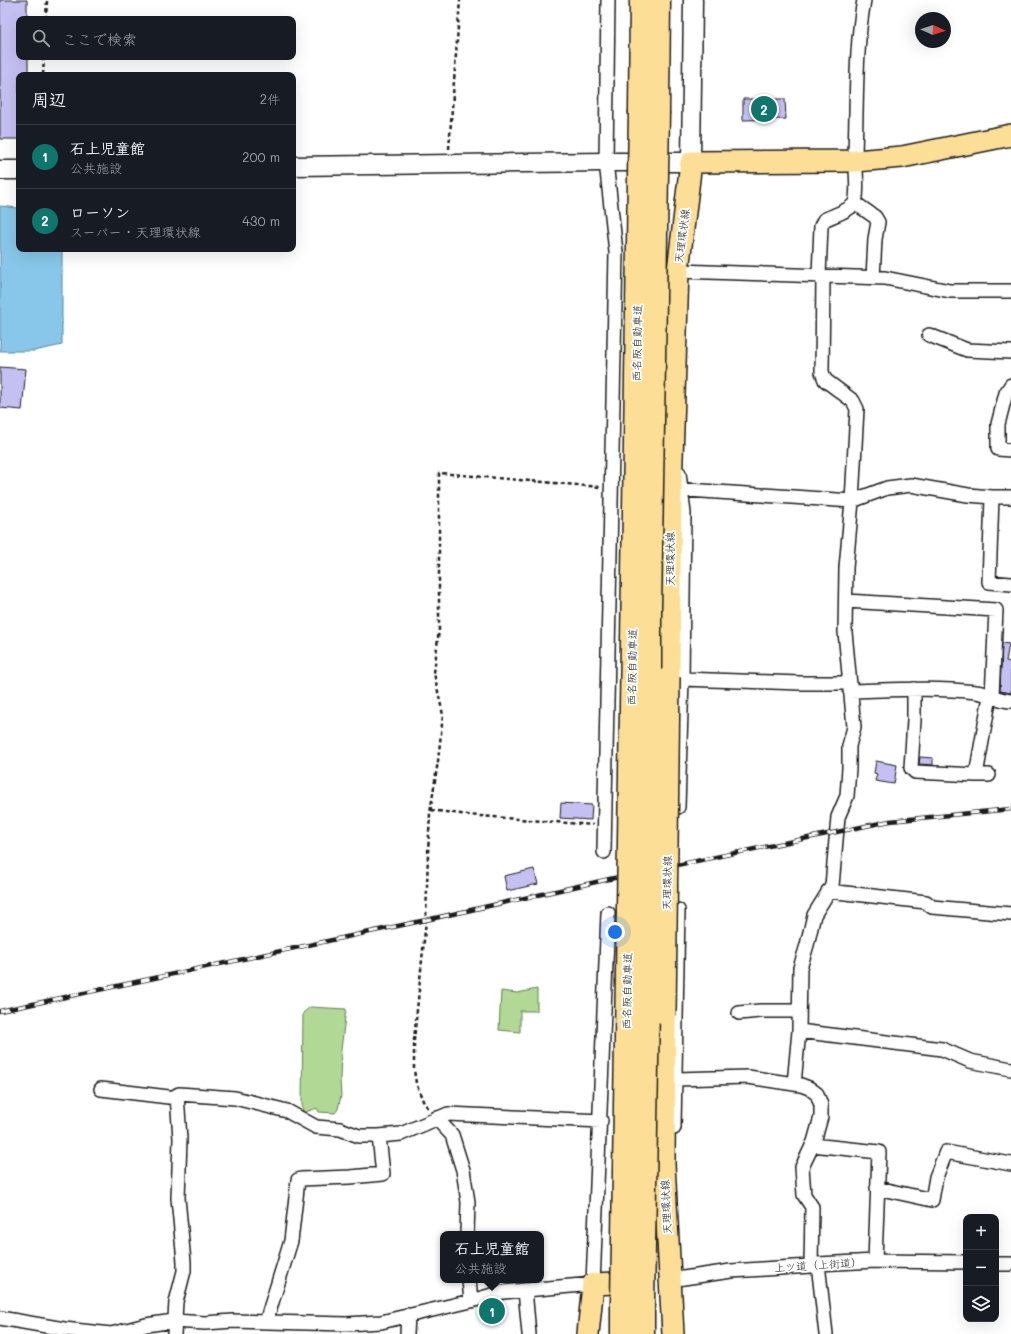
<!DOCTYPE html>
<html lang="ja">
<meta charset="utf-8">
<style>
:root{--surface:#171b24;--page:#20242c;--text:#f1f3f6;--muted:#9ea1a6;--line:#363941;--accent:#0f766e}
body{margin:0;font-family:Mali,"Klee One",sans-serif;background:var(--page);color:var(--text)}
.controls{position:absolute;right:12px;bottom:12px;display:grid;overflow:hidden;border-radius:8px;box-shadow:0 4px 16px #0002}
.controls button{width:36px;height:36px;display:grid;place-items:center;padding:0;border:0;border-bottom:1px solid var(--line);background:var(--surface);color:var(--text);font:20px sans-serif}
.compass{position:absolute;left:915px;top:12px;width:36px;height:36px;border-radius:50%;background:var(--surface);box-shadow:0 4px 16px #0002;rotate:93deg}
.you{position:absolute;left:615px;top:932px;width:14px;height:14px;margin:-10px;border:3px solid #fff;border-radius:50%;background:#1a73e8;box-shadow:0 0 0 6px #1a73e833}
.badge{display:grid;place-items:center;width:26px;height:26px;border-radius:50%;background:var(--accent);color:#fff;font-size:13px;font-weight:700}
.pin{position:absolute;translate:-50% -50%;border:2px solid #fff;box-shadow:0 1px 4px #0006}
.popup{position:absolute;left:440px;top:1231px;width:104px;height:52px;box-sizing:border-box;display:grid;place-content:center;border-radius:8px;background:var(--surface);filter:drop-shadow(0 1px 3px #0005);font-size:13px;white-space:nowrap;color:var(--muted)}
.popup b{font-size:15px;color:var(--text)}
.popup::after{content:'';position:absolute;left:50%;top:100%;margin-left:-8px;border:8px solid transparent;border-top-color:var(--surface)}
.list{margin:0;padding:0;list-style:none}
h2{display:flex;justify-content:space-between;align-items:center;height:52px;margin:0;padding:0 16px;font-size:17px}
h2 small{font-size:13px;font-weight:400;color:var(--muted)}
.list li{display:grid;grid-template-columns:26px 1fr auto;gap:12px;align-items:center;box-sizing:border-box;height:64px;padding:0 16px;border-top:1px solid var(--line)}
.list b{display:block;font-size:15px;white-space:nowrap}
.list p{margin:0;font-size:13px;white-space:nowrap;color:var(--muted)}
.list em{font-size:13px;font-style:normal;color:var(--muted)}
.icon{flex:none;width:22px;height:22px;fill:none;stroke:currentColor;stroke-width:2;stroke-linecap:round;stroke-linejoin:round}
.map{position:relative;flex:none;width:1011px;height:1334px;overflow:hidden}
.search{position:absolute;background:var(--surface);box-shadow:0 4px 16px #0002;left:16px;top:16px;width:280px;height:44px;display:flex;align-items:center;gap:10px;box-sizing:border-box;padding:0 14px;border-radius:8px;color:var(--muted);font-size:15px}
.panel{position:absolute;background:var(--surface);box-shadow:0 4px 16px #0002;left:16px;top:72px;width:280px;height:180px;border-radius:8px}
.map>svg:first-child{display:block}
.green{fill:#b1d995;stroke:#667a58}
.water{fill:#88c7e9;stroke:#5d8397}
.building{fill:#c5c0f2;stroke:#1c1c1c}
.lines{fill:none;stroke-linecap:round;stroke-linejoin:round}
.street-casing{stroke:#1c1c1c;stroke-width:16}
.secondary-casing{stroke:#1c1c1c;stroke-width:21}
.primary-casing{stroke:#1c1c1c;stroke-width:24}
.highway-casing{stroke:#1c1c1c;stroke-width:25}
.path{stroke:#1c1c1c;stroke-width:2.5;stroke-dasharray:4 3;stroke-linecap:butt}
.street{stroke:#fff;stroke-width:13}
.secondary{stroke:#fff;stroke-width:18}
.primary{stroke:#fdde96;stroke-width:21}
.highway{stroke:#fdde96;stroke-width:22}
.rail-casing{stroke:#1c1c1c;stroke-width:4.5}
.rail{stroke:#fff;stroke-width:3;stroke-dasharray:9;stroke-linecap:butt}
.primary-bridge-casing{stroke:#1c1c1c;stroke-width:24;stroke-linecap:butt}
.highway-bridge-casing{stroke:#1c1c1c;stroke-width:25;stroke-linecap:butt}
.primary-bridge{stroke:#fdde96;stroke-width:21}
.highway-bridge{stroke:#fdde96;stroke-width:22}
.labels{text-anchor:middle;stroke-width:3.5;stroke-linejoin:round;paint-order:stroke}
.street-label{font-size:11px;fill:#1c1c1c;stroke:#fff}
</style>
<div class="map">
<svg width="1011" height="1334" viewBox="0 0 1011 1334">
<rect width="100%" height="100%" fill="#fff"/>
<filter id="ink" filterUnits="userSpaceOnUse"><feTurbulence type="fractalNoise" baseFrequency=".025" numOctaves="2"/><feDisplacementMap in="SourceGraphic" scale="8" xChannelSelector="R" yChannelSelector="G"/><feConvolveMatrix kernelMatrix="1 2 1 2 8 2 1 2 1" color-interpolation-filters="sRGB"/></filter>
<g filter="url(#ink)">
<path class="green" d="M537,989V1011H520V1032L499,1030L501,991L517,993Z
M310,1007L346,1009L341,1050L340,1080L341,1096L338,1109L335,1113L319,1112L317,1108L303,1113L302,1104L303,1013Z"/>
<path class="water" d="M0,206L19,208V249H62V345L34,351H0Z"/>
<path class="building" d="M0,0H27V19H19V57H28V75H19V139H0Z
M743,99H785L786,119L743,120Z
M0,367L26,369L22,410L0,408Z
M1002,643L1009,644L1006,661L1011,662V693L1000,691Z
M920,757L933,758V765L919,764Z
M876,761L897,765L894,784L875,781L877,774L874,773Z
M561,803L592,805L591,820L560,818Z
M534,869L538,884L507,891L504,876Z"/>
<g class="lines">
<defs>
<path id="street" d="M855,203L875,217L878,222L875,239L873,278
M678,271L885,278L950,291H1011
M819,276L821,226L824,220C831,216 852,210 855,202C859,191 855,165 855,153C857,102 855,50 864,0
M929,335L967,350L1011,352
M1011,385L1006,393L998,424V449L1011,450
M673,489L852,501L887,488L911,485L968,495L992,497H1011
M992,497L989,582L1011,584
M846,601L996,610L992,696
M682,679L801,683H849
M914,689V720L911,768L915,772L976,775
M850,691C891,690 934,687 976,692C988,693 999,701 1011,701
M989,775H976L990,696
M678,807L682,679L684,513L679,473
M604,852L616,252L606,162L608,0
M828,891L926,902L932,907L1011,914
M739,1013L760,1011H799
M799,1031L942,1049L970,1061L1011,1069
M676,1079L748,1077L801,1085L809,1088L817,1094L821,1105V1117L814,1142L802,1167L804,1195L812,1207L811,1266
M794,1084L799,1031L800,968L807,945L814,915L832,886L838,817L847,796L849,768V746L854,727L845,632L846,568L852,501L857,409L853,401L825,380L822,372L823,276
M101,1089L177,1098
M436,1118L452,1135L463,1170L468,1202L467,1234
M674,1128L678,910
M812,1145L879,1152L875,1261
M877,1188L932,1200L936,1177L946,1152L1011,1164
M818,1264L826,1334
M996,1264H1011
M469,1280L471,1301
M670,1280L731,1271L811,1266L818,1264L875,1261L966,1262
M525,1290L529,1334
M0,1318L64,1329L111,1334L146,1325L174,1321L205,1323L233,1321L346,1324L381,1322L471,1301L503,1292L593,1284L608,913
M267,1321L269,1312L291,1241L298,1180L301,1179L350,1177L383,1174L379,1136L401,1134L448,1114L601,1121
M174,1334L176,1302L184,1271V1262L178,1198L180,1139L177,1095L179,1094L235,1098L287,1111L316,1127L340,1129L359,1136H379
M407,1334L408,1315"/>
<path id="secondary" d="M293,166L606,162H691L693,0
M0,170H19"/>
<path id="primary" d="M669,677L671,489L678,271L691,162L855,161L902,157L1011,135
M665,1015L664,1164L673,1334
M588,1334L593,1284L639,1282"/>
<path id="highway" d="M640,111L641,0
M658,112L659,0
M622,1334V1304
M643,1334V1306"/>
</defs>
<use href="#street" class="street-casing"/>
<use href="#secondary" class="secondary-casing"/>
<use href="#primary" class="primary-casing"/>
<use href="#highway" class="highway-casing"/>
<path class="path" d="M46,19L47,0
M43,75L44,57
M449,149L460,0
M431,810L468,815L593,825
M428,1108L423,1101L416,1083L414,1070V1040L426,920L428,853L430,813L438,761L443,715L434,673L439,629V473L600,487"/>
<use href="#street" class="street"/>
<use href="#secondary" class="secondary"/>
<use href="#primary" class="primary"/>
<use href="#highway" class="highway"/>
<defs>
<path id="rail" d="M0,1011L426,920L614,878L890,821L1011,809"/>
</defs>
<use href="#rail" class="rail-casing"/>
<use href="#rail" class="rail"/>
<defs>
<path id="primary-bridge" d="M665,1015L669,677"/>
<path id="highway-bridge" d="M622,1304L640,111
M643,1306L650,885V609L658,112"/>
</defs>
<use href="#primary-bridge" class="primary-bridge-casing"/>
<use href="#highway-bridge" class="highway-bridge-casing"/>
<use href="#primary-bridge" class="primary-bridge"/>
<use href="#highway-bridge" class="highway-bridge"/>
</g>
</g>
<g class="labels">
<g class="street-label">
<text transform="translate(682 236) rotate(-83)" y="4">天理環状線</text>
<text transform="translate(637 343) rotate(-89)" y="4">西名阪自動車道</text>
<text transform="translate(670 559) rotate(-90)" y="4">天理環状線</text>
<text transform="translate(632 667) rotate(-89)" y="4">西名阪自動車道</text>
<text transform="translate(667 883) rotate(-89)" y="4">天理環状線</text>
<text transform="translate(627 991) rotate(-89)" y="4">西名阪自動車道</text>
<text transform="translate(666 1207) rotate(-93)" y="4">天理環状線</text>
<text transform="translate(818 1265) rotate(-4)" y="4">上ツ道（上街道）</text>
</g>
</g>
</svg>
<div class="controls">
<button>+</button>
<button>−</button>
<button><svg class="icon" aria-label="layers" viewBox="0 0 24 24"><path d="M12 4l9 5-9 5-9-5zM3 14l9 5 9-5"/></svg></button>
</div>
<svg class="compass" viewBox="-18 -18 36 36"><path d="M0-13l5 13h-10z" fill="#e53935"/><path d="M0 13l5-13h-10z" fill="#9ea1a6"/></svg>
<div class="you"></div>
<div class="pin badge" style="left:492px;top:1311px">1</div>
<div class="popup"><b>石上児童館</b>公共施設</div>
<div class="pin badge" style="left:764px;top:109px">2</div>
<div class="search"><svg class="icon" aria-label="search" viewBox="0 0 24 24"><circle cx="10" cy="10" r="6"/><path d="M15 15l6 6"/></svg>ここで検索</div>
<section class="panel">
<h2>周辺<small>2件</small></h2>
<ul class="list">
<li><span class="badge">1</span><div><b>石上児童館</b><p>公共施設</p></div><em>200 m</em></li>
<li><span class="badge">2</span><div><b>ローソン</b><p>スーパー · 天理環状線</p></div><em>430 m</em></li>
</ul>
</section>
</div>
